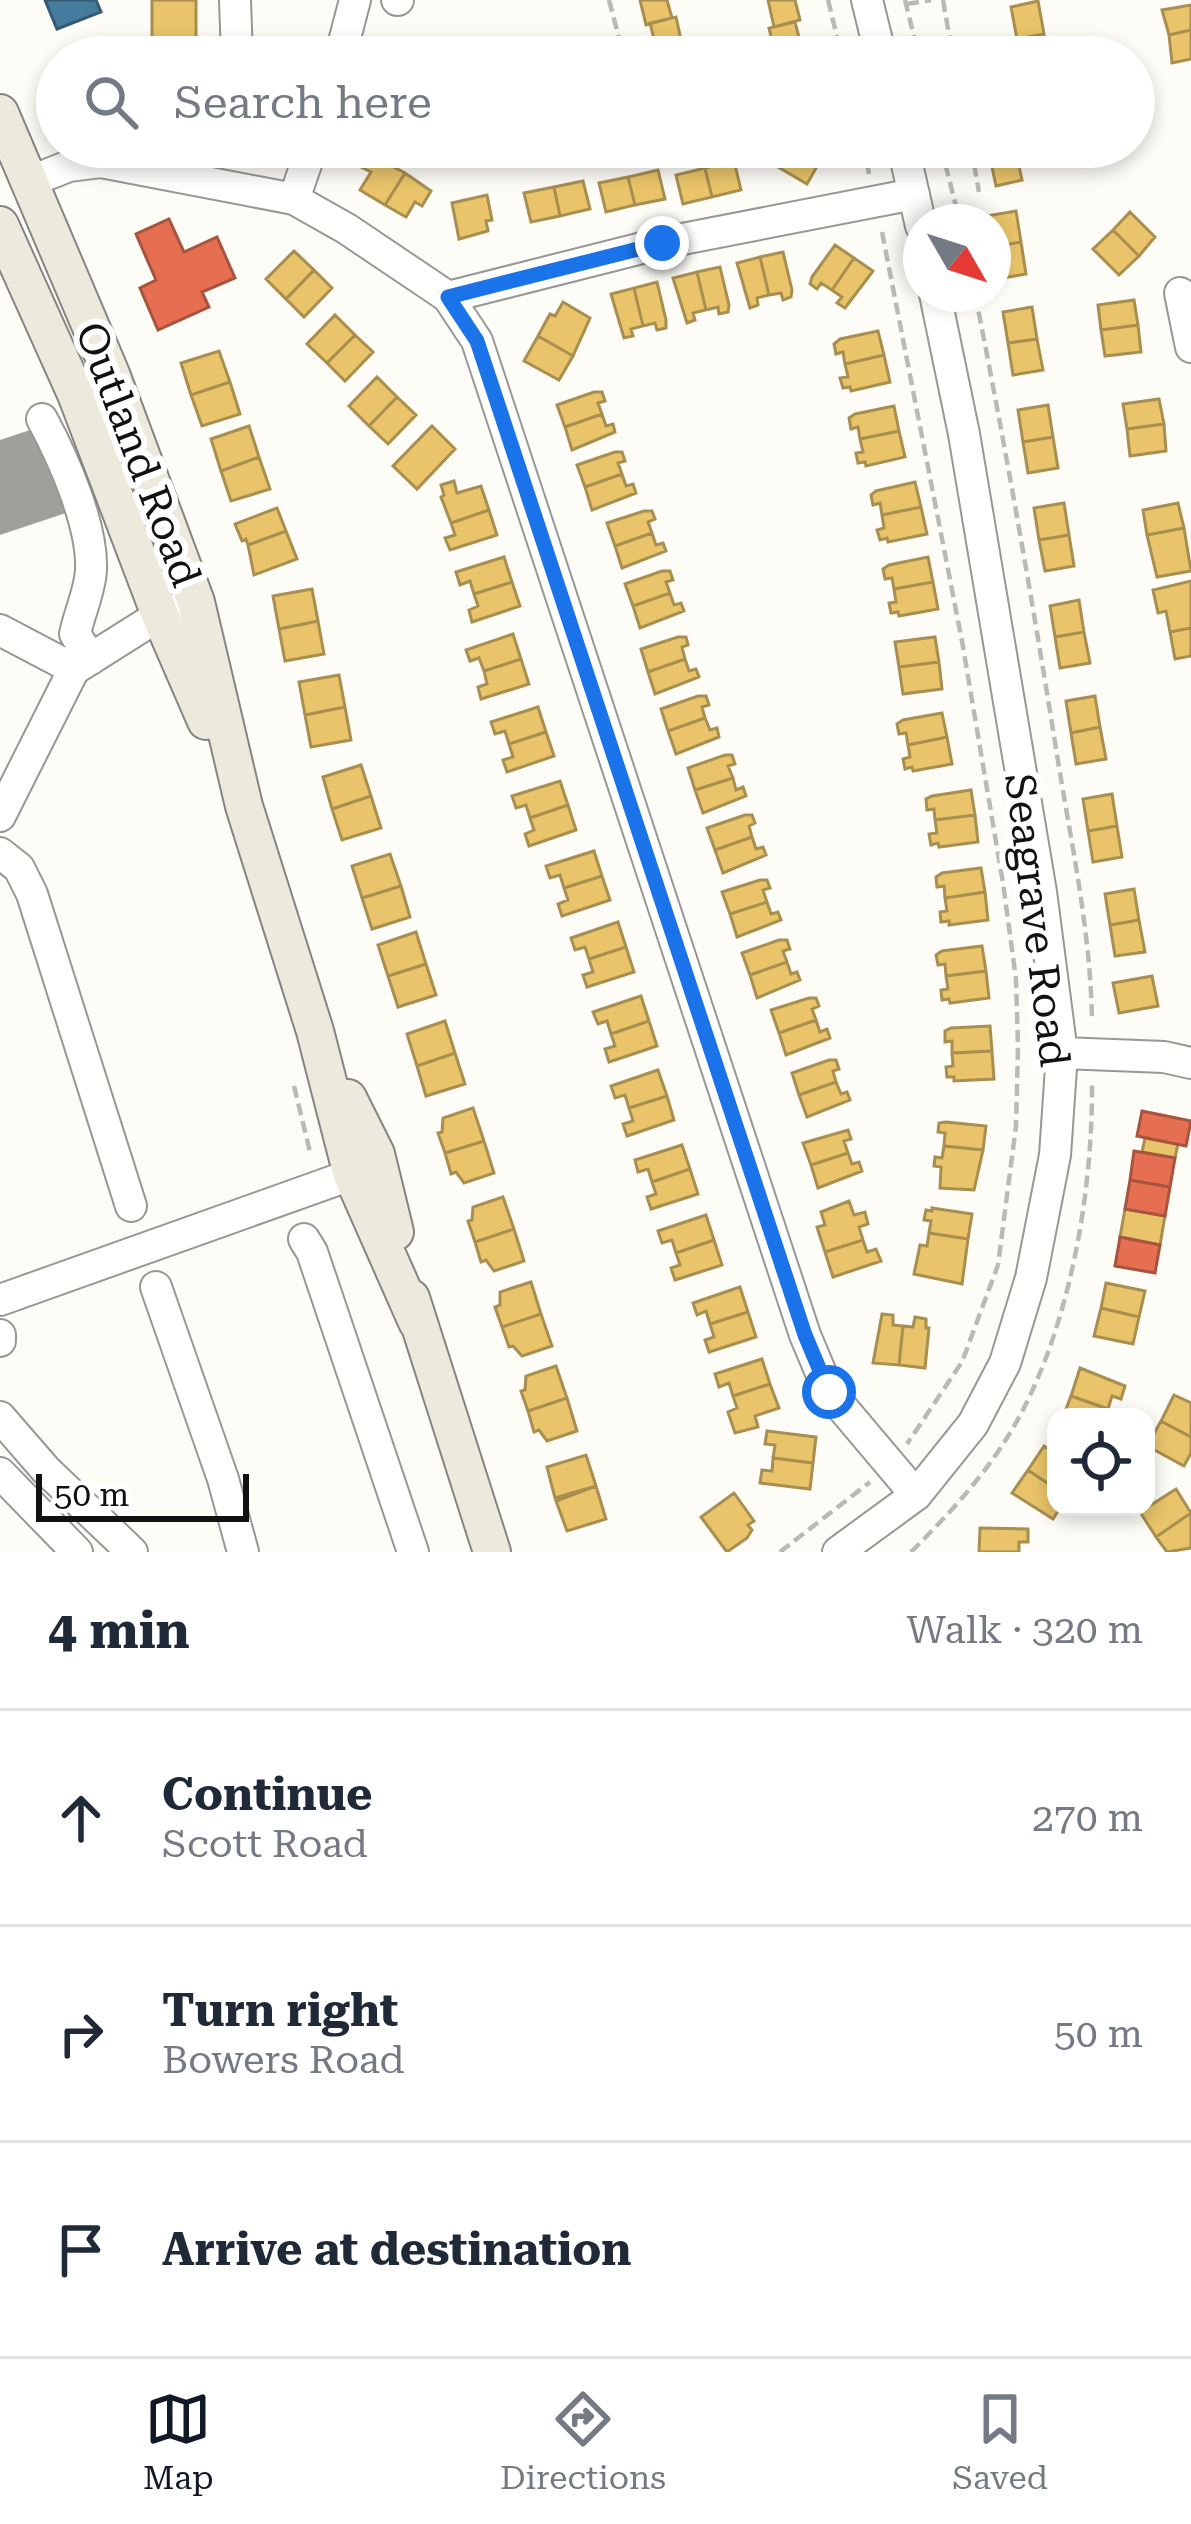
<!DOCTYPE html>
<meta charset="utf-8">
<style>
:root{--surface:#fff;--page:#f6f6f7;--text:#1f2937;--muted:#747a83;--line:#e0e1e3;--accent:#111827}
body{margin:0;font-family:"Roboto Serif",serif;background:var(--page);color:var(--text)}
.controls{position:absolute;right:36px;bottom:36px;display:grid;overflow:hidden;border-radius:24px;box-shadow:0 6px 18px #0003}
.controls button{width:108px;height:108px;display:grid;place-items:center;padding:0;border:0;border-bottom:3px solid var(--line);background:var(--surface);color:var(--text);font:60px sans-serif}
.compass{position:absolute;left:903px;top:204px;width:108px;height:108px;border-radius:50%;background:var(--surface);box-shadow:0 6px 18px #0003;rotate:129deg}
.scale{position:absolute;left:36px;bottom:30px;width:213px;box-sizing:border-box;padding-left:12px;border:6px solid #111;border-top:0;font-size:33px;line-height:42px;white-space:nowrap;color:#111;-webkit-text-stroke:9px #fff;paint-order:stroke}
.stop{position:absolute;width:36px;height:36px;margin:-27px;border:9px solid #1a73e8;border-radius:50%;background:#fff}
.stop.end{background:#1a73e8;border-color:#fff;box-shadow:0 3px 12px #0008}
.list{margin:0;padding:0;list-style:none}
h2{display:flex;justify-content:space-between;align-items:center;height:156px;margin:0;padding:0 48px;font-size:51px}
h2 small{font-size:39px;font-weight:400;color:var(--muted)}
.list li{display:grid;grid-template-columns:78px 1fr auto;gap:36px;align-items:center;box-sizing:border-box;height:216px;padding:0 48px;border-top:3px solid var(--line)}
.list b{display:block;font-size:45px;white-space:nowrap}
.list p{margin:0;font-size:39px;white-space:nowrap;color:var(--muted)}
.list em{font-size:39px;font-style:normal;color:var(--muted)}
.icon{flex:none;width:66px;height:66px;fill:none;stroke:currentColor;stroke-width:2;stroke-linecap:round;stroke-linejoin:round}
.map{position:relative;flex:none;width:1191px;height:1552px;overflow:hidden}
.search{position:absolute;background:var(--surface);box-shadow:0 6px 18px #0003;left:36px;right:36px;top:36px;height:132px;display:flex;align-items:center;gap:30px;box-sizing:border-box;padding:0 42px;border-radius:66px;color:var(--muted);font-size:45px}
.sheet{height:804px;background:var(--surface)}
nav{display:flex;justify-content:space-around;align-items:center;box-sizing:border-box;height:168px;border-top:3px solid var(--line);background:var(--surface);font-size:33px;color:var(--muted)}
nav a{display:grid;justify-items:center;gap:6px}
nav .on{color:var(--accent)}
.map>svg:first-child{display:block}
.homes{fill:#e9c46a;stroke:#a88e4f;stroke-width:3}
.shops{fill:#e76f51;stroke:#a7533e;stroke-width:3}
.public{fill:#457b9d;stroke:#355b73;stroke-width:3}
.building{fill:#a19f9c}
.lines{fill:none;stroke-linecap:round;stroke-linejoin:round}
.minor-casing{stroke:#979795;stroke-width:34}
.major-casing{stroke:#858482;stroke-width:40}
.path{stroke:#b9b9b8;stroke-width:4.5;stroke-dasharray:12 6;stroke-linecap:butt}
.minor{stroke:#fffffe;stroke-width:30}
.major{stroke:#ede9dc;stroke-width:36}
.route{stroke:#1a73e8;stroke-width:15}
.labels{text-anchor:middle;stroke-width:12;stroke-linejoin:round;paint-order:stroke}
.street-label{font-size:42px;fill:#111;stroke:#fff}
</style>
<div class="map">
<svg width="1191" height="1552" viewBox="0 0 1191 1552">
<rect width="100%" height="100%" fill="#fdfcf7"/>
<path class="homes" d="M152,0H196V57H152Z
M640,0H667L672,18L646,25Z
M768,0H795L800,20L774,27Z
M1038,1L1044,34L1017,39L1011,7Z
M1191,5V30L1169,35L1162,10Z
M676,17L683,49L658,55L650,23Z
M795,22L803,53L776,57L769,28Z
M1191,30V59L1172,63L1169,35Z
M1044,34L1048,57H1021L1017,39Z
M565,40L569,57H535L533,47Z
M773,147L781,151L784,147H797L820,161L807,184L773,164L767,157Z
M797,147H829L820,161Z
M1015,148L1022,180L996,186L989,153Z
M369,154L405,173L385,205L360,190L371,172L361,167Z
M734,161L741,190L712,197L705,168Z
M705,168L712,197L683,204L676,175Z
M658,170L665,199L635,205L628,177Z
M405,173L431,191L422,206L415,202L406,217L385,205Z
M628,177L635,205L606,212L599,183Z
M583,181L590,209L560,216L554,187Z
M554,187L560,216L531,222L524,193Z
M487,195L492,220L486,221L488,231L459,239L452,203Z
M1016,211L1021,242L993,247V222H988L987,216Z
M1130,212L1155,237L1139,256L1113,230Z
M1113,230L1139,256L1119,275L1093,249Z
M1021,242L1026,274L997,279L993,247Z
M835,245L854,258L832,290L821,283L817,289L810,284L812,277Z
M294,251L314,270L286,299L266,279Z
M783,252L792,290L791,297L783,300L781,293L769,295L760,257Z
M760,257L769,295L757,298L758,305L750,308L737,263Z
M854,258L873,271L845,308L837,303L842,297L832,290Z
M720,267L729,305L728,312L719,314L718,307L706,310L697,272Z
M314,270L332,288L304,317L286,299Z
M697,272L706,310L693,313L695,320L687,323L673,278Z
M657,282L666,320V328L657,330L655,323L643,326L634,288Z
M634,288L643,326L631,329L633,336L624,338L611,294Z
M1134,300L1138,325L1101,330L1098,305Z
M563,302L590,318L573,356L538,336L550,314L555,316Z
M1032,307L1037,339L1008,343L1003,312Z
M335,315L355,335L327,363L307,344Z
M1138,325L1141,352L1105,356L1101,330Z
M878,331L884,355L845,364L843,352L836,354L834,344L840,339Z
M355,335L373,352L345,381L327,363Z
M538,336L573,356L559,380L524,361Z
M1037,339L1043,370L1013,375L1008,343Z
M219,351L230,382L191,395L181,363Z
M884,355L890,382L851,391L850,387L843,388L840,378L848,377L845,364Z
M377,377L397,397L369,426L349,406Z
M230,382L240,414L202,426L191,395Z
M594,392H602L605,401L598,403L602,414L565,427L557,405Z
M397,397L416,415L388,444L369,426Z
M1159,399L1164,424L1127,429L1123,404Z
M1048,405L1053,437L1023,442L1018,410Z
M894,406L899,431L860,439L858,427L851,429L849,418L855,414Z
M602,414L606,426L613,424L615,432L572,450L565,427Z
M1164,424L1166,451L1130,456L1127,429Z
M249,426L259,457L221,471L211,439Z
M432,426L455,449L417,489L393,466Z
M899,431L905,457L866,466L865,462L858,463L856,453L863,452L860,439Z
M1053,437L1058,468L1028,473L1023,442Z
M615,452H622L625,461L618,463L622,474L585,487L577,465Z
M259,457L270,489L231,501L221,471Z
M622,474L626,486L633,484L636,493L592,510L585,487Z
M454,481L457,493L481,486L489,510L451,523L441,497L444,495L441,485Z
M915,482L921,507L882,515L880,503L873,505L871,495L876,491Z
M1064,503L1069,535L1039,540L1034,508Z
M1178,503L1184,528L1147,535L1143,510Z
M921,507L927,534L888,542L887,538L880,540L877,530L884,528L882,515Z
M277,508L286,531L248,545L246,539L242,541L235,524Z
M489,510L497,535L450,550L445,538L455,535L451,523Z
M644,511H652L655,519L648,522L652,533L615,546L607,523Z
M1184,528L1191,571L1157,577L1147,535Z
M286,531L297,559L254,575L248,545Z
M652,533L656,545L663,543L666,551L622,568L615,546Z
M1069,535L1074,566L1045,571L1039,540Z
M504,557L512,582L474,594L470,581L460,585L456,572Z
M928,557L933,582L894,589L892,578L885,579L883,569L889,565Z
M662,571H670L673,580L666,582L670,593L633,606L625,584Z
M1191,581V628L1170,632L1166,611L1158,613L1153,590Z
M512,582L520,606L472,622L469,610L478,606L474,594Z
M933,582L938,609L899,616L898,612L891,613L889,603L896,602L894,589Z
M312,589L318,621L279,629L273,596Z
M670,593L674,605L681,603L684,611L640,628L633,606Z
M1079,600L1084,632L1055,637L1050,606Z
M318,621L324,654L285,661L279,629Z
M1191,628V656L1175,659L1170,632Z
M1084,632L1090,663L1060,668L1055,637Z
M513,634L521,659L484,671L479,658L470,661L466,650Z
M678,637H686L688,645L682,647L685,659L648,672L641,649Z
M935,637L939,662L899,667L895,642Z
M521,659L529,684L481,699L478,687L487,684L484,671Z
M685,659L689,671L696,669L699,677L655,694L648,672Z
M939,662L942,689L903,694L899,667Z
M339,675L345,707L305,715L299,682Z
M698,696H706L709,705L702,707L705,718L668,731L661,709Z
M1095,696L1100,727L1071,733L1066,701Z
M345,707L351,740L311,747L305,715Z
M538,707L546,732L509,744L505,731L495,734L491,722Z
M942,713L947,737L908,745L906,733L899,734L897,724L903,720Z
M705,718L710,730L717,728L719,737L676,754L668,731Z
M1100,727L1106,759L1076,764L1071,733Z
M546,732L554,756L507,772L503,760L513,757L509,744Z
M947,737L952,764L913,771L912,767L905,769L903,759L910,757L908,745Z
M725,755H732L735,764L728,766L733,778L695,790L688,768Z
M361,765L371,796L332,809L323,777Z
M733,778L736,790L743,787L746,796L703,813L695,790Z
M560,781L568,805L530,818L526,805L516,808L512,796Z
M971,790L975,815L935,820L934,809L927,810L926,799L932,796Z
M1112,794L1117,826L1088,831L1083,799Z
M371,796L381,828L342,840L332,809Z
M568,805L576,830L529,846L525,834L534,830L530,818Z
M745,815H752L755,823L749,826L752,837L715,850L707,828Z
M975,815L978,842L939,847L938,843L931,845L929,834L937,833L935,820Z
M1117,826L1122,857L1093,862L1088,831Z
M752,837L756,849L763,847L766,855L723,873L715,850Z
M594,851L602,876L564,888L560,875L550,878L546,866Z
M390,854L401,886L362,898L352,866Z
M981,868L985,892L945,898L944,886L937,887L936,877L942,873Z
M602,876L610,900L562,916L558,904L568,900L564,888Z
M760,880H767L770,888L763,890L767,902L730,914L722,892Z
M401,886L410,917L372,929L362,898Z
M1134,889L1139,920L1110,925L1105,894Z
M985,892L988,920L949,925V921L941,922L940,912L947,911L945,898Z
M767,902L771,914L778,912L781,920L737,937L730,914Z
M1139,920L1145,952L1115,956L1110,925Z
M618,922L626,947L589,959L585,947L575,950L571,938Z
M416,932L426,964L388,976L378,945Z
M779,940H787L790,949L783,951L787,962L750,975L742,953Z
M982,946L986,971L946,976L945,964L938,965L936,955L942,951Z
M626,947L634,972L587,987L583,975L593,972L589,959Z
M787,962L791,974L797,972L800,980L757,998L750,975Z
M426,964L436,995L398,1007L388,976Z
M986,971L989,998L950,1003L949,999L942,1000L941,990L948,989L946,976Z
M1152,976L1158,1006L1119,1013L1113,983Z
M641,996L649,1021L611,1034L607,1021L598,1024L593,1012Z
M809,998H816L819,1006L812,1009L816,1020L779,1033L771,1010Z
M816,1020L820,1032L827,1029L830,1038L786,1055L779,1033Z
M445,1021L455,1053L417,1066L407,1034Z
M649,1021L657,1046L609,1062L605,1049L615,1046L611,1034Z
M990,1026L992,1051L952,1053V1041L945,1042V1031L951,1028Z
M992,1051L994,1079L954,1081V1077H947L946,1067L953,1066L952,1053Z
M455,1053L465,1084L426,1096L417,1066Z
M829,1060H836L839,1069L833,1071L836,1082L799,1095L792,1073Z
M658,1070L667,1096L629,1108L625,1095L615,1098L611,1086Z
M836,1082L841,1094L847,1092L850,1100L807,1117L799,1095Z
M667,1096L674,1120L627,1136L623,1124L633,1121L629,1108Z
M473,1108L484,1141L445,1153L438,1133L442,1132L443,1118Z
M946,1122L986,1126L983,1150L944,1146L945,1133L938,1132L939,1123Z
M848,1130L851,1139L844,1141L848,1153L811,1165L803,1143Z
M1145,1138L1178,1144L1175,1158L1142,1152Z
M484,1141L494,1173L464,1183L456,1172L451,1174L445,1153Z
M682,1145L690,1169L652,1182L648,1169L638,1172L635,1160Z
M944,1146L983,1150L974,1190L940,1188L941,1167L934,1166L935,1157L942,1158Z
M848,1153L852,1164L859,1162L862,1171L818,1188L811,1165Z
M690,1169L698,1194L651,1209L647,1197L656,1194L652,1182Z
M503,1197L514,1229L475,1242L468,1221L472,1220L473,1207Z
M849,1201L854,1215L865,1212L868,1224L859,1227L863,1240L825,1252L817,1227L825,1225L821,1212Z
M932,1208L972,1214L968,1239L929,1233L931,1221L924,1220L926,1210L932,1211Z
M1125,1209L1165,1216L1160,1245L1120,1237Z
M706,1215L714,1240L676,1253L672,1240L662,1243L658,1231Z
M514,1229L524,1261L494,1271L486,1260L481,1262L475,1242Z
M929,1233L968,1239L962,1284L914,1274L920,1245L927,1246Z
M714,1240L722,1265L675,1280L671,1268L680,1265L676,1253Z
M863,1240L867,1252L876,1249L881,1261L833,1277L825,1252Z
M531,1282L541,1314L502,1327L495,1307L500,1305V1292Z
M1106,1283L1145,1291L1139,1317L1101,1308Z
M740,1287L748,1312L710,1324L706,1311L697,1315L693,1303Z
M1101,1308L1139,1317L1133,1344L1094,1336Z
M748,1312L756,1337L709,1352L705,1340L714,1337L710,1324Z
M541,1314L552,1346L522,1356L513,1346L509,1347L502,1327Z
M882,1314L893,1315V1325L903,1326L899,1365L873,1363Z
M915,1317L926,1319V1328H929L925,1368L899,1365L903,1326L913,1327Z
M762,1359L770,1384L733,1396L729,1383L719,1387L715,1374Z
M556,1366L567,1398L528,1411L521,1391L525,1390L526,1376Z
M1080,1368L1125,1386L1121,1399L1112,1396L1108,1409L1071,1396Z
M770,1384L779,1408L755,1416L758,1427L735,1433L728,1412L737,1408L733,1396Z
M1174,1395L1191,1403V1437L1161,1421Z
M1071,1396L1108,1409L1105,1417H1063Z
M567,1398L577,1431L547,1441L539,1430L534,1432L528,1411Z
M1161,1421L1191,1437V1453L1184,1466L1147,1446Z
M767,1431L816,1437L813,1463L773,1458L775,1445L765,1444Z
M1044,1446L1056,1454V1489L1028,1470Z
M586,1455L596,1486L555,1498L547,1467Z
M773,1458L813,1463L810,1489L760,1483L762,1470L772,1471Z
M1028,1470L1056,1489L1053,1503L1060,1508L1053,1519L1012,1493Z
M596,1486L606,1519L567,1531L556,1501Z
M1176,1489L1191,1513L1156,1537L1140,1512Z
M734,1493L754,1521L748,1525L752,1530L747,1538L727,1552L701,1517Z
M1191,1513V1548L1167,1552L1156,1537Z
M980,1528L1028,1529V1542H1019V1552H979Z"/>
<path class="shops" d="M169,219L184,252L217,237L235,278L202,292L209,307L158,330L140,288L156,280L136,234Z
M1142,1111L1191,1121L1186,1146L1137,1136Z
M1134,1151L1175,1158L1170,1187L1130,1180Z
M1130,1180L1170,1187L1165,1216L1125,1209Z
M1120,1237L1160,1245L1155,1273L1115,1266Z"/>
<path class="public" d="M45,0H96L101,12L57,29Z"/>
<path class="building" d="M36,428L69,512L0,535V440Z"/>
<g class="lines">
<defs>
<path id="minor" d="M235,0L237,57
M397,0H398
M867,0L881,57
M340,57L355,0
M903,147L921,226
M31,181L69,166L101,162L294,199L347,229L448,297L477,341L805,1335L829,1392L916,1495
M294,199L312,147
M1180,293L1191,347
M448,297L662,243L914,194
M42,419C63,458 93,525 91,570C90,591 79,614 75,634L91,659
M0,630L74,669
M76,668L160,615L196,602
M0,816L74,669
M0,853L19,868L32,894L131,1206
M1062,1053L1164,1057L1191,1063
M304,1239L312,1252L413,1552
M156,1287L223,1479L243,1552
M0,1300L373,1167
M0,1335V1341
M0,1417L46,1470L132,1552
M0,1473L77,1552
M838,1552L916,1495L973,1424L1005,1363L1031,1278L1055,1155L1062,1053L1041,892L964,434L935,294"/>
<path id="major" d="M0,113L111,374L196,602L244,806L315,1031L352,1175L417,1322
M0,225L76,394L160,615L206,721
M348,1098L376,1154L395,1232
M411,1298L492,1552"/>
</defs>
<use href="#minor" class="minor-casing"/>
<use href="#major" class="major-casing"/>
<path class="path" d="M609,0L624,57
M828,0L842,57
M905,0L919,57
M943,0L953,57
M907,4L931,0
M864,147L869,174
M941,147L960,222
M971,147L979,192
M882,232L962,641L1003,883L1016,979L1018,1047L1016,1126L998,1265L962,1362L907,1444
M975,294C1006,449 1033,604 1058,761C1072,847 1091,935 1092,1022
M294,1086L311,1156
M780,1552L870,1482
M911,1552C946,1517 980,1481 1007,1438C1068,1340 1093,1197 1092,1082"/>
<use href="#minor" class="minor"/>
<use href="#major" class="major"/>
</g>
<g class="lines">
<path class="route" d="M662,243L448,297L477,341L805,1335L829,1392"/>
</g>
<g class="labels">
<g class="street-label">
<text transform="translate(139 454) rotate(69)" y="15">Outland Road</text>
<text transform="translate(1038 920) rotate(83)" y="15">Seagrave Road</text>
</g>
</g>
</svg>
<div class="controls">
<button><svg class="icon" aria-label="locate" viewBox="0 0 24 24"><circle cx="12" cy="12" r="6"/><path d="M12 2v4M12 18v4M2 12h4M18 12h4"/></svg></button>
</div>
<svg class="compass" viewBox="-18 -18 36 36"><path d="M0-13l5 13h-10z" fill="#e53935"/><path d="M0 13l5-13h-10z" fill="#747a83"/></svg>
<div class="scale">50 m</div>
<div class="stop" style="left:829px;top:1392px"></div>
<div class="stop end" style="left:662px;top:243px"></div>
<div class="search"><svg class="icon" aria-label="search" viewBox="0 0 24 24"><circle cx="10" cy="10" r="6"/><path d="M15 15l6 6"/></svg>Search here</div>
</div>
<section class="sheet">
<h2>4 min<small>Walk · 320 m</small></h2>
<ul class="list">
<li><svg class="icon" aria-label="ahead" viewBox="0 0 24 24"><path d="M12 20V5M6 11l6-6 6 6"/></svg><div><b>Continue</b><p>Scott Road</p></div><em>270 m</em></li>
<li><svg class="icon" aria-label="right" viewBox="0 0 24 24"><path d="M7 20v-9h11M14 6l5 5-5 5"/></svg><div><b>Turn right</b><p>Bowers Road</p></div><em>50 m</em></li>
<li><svg class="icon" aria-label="arrive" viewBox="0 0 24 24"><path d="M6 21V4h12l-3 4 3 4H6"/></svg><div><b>Arrive at destination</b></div></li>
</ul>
</section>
<nav>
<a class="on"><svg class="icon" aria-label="map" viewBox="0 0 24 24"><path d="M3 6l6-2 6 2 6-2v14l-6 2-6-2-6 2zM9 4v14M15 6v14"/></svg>Map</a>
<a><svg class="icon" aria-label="directions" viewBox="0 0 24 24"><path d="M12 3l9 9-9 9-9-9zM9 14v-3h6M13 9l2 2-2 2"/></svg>Directions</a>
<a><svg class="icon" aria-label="saved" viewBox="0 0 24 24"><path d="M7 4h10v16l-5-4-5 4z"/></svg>Saved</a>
</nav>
